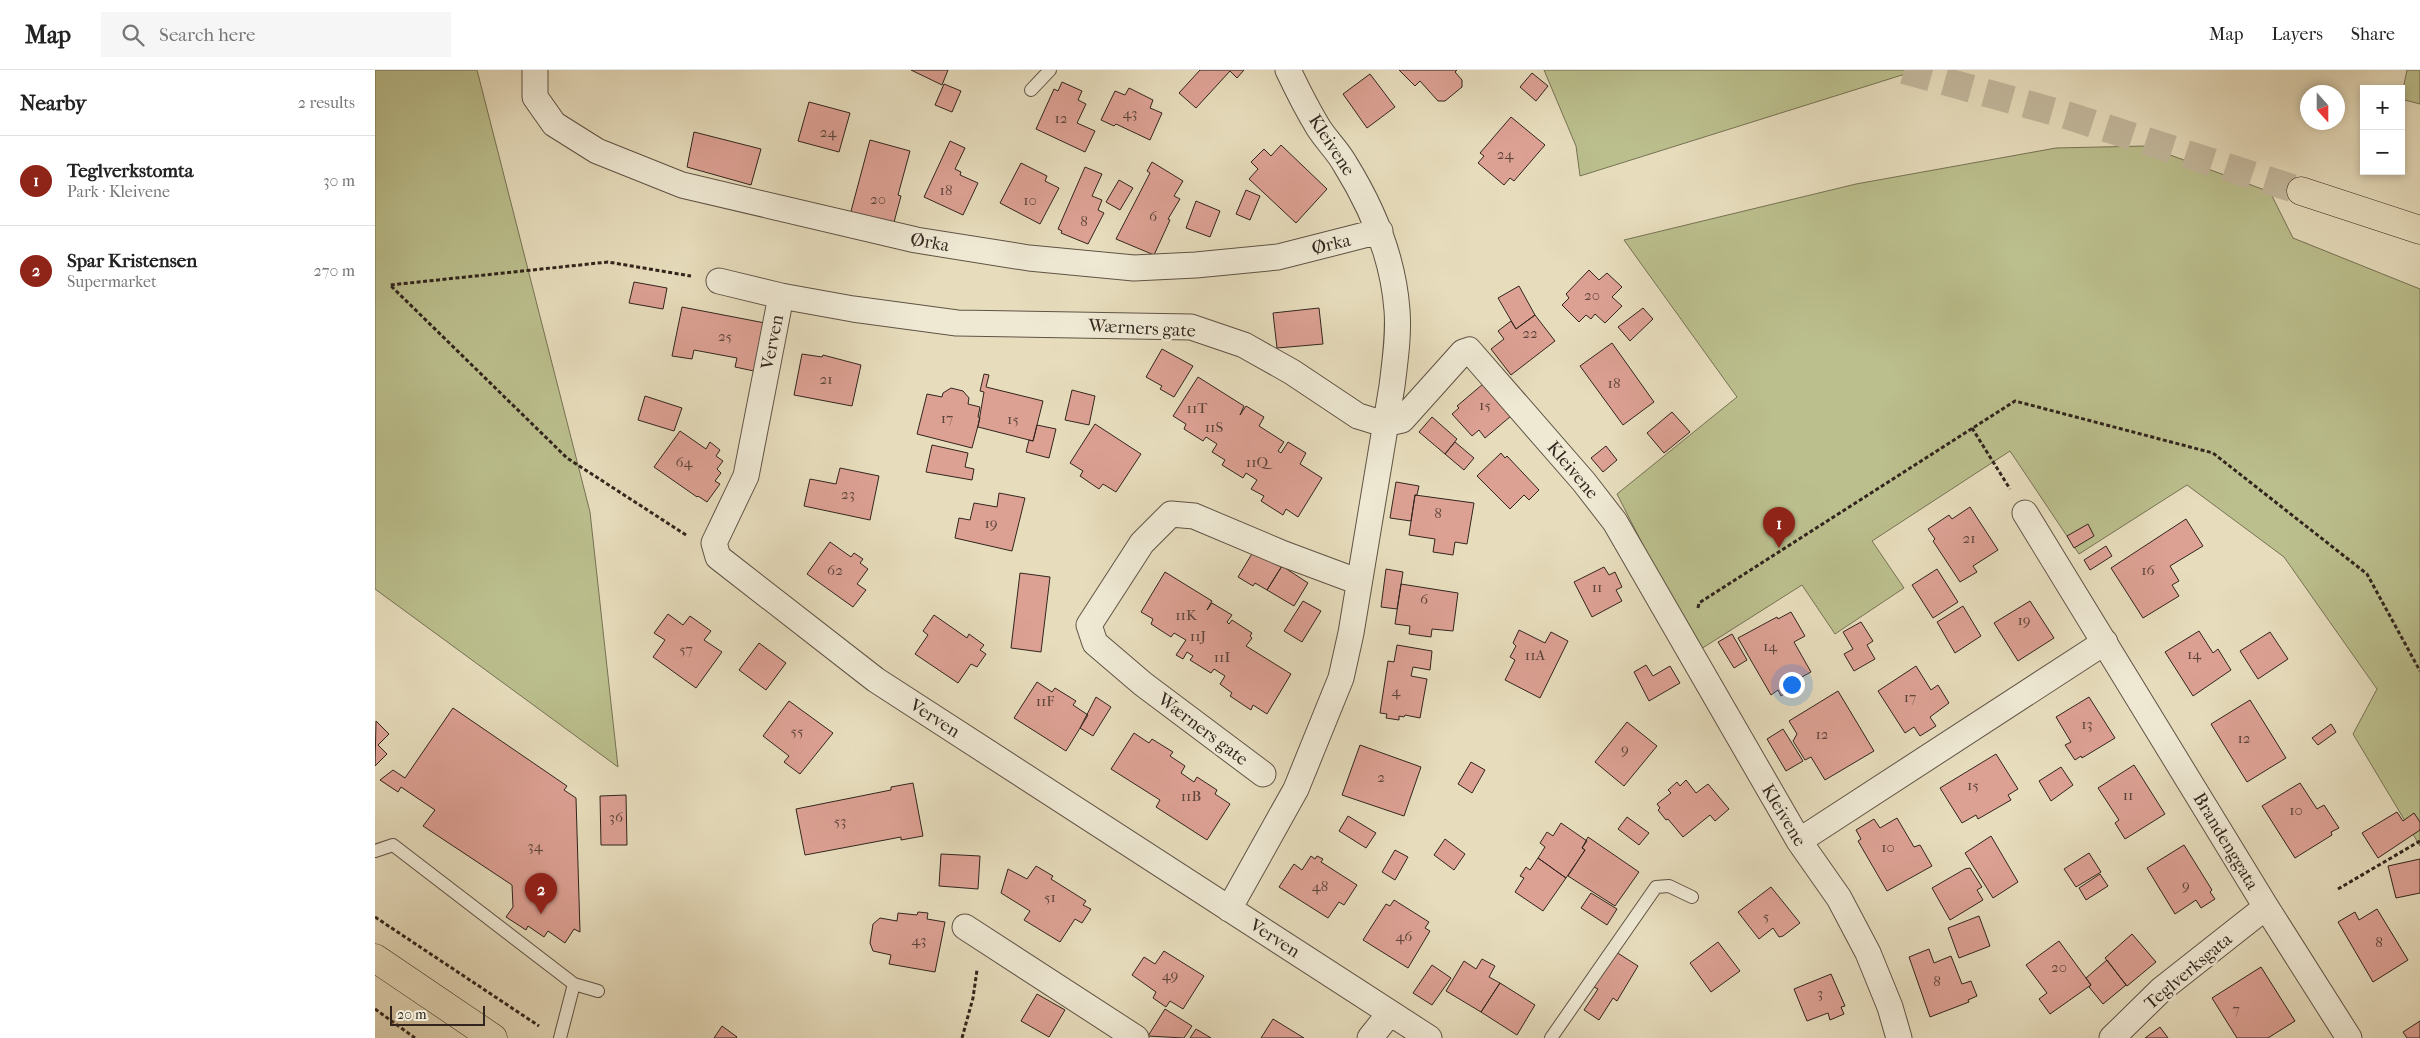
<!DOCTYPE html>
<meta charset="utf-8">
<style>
:root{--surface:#fff;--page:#f6f6f6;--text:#222;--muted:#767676;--line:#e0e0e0;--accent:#8f2418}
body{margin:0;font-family:"IM FELL French Canon",serif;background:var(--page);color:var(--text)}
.controls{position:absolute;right:15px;top:15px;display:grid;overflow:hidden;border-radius:0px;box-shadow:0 2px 8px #0003}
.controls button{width:45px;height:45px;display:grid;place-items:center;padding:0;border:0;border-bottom:1px solid var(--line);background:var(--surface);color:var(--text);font:25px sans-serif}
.compass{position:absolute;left:1925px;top:15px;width:45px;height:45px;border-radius:50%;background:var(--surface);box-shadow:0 2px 8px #0003;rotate:159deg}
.scale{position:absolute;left:15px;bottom:12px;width:95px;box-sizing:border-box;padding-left:5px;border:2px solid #32251d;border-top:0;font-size:14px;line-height:18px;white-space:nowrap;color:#32251d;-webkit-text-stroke:4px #efe9d4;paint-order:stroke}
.you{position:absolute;left:1416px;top:614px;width:18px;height:18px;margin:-12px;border:4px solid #fff;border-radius:50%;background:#1a73e8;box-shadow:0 0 0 8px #1a73e833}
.badge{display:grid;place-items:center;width:32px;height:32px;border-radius:50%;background:var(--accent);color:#fff;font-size:16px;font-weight:700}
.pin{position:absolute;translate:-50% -41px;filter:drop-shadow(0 1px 2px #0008)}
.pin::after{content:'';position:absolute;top:26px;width:18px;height:15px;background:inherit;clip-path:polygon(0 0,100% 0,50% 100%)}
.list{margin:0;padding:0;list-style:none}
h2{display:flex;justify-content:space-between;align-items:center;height:65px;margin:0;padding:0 20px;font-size:21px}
h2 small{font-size:16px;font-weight:400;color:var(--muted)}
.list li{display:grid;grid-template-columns:32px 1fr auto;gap:15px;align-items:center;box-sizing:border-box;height:90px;padding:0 20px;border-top:1px solid var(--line)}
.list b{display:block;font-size:19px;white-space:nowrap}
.list p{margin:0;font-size:16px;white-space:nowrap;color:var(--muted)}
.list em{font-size:16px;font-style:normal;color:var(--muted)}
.icon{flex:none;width:28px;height:28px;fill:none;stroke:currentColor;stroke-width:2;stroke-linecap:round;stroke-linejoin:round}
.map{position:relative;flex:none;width:2045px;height:968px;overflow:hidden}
header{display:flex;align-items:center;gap:30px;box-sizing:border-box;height:70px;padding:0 25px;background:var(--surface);border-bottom:1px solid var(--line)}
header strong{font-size:24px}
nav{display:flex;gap:28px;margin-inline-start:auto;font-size:18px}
.search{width:350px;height:45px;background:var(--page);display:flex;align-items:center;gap:12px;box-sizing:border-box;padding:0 18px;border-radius:0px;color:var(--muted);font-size:19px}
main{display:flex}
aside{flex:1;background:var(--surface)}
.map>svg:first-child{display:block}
.green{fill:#bbbf8d;stroke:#767255}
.building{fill:#dda194;stroke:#32251d}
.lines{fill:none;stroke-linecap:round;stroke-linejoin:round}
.highway-tunnel{stroke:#c3b89d;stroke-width:28;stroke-dasharray:28 14;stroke-linecap:butt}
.lane-casing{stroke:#5f5345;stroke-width:14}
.street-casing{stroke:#5f5345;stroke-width:27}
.primary-casing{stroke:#32251d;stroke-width:29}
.highway-casing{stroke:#32251d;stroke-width:29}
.path{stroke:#32251d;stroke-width:3;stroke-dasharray:4 2.5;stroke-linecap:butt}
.lane{stroke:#efe9d4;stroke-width:12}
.street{stroke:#efe9d4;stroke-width:25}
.primary{stroke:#e7ddbd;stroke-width:28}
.highway{stroke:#e7ddbd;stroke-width:28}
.labels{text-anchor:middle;stroke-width:5;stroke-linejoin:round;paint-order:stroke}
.number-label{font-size:15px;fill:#5d443b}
.street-label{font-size:18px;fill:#32251d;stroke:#efe9d4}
</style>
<header>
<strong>Map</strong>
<div class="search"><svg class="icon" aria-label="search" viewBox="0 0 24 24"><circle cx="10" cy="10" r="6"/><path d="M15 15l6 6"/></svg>Search here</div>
<nav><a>Map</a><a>Layers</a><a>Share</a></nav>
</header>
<main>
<aside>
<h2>Nearby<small>2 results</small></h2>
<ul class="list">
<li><span class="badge">1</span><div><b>Teglverkstomta</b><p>Park · Kleivene</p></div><em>30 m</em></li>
<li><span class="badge">2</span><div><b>Spar Kristensen</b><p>Supermarket</p></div><em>270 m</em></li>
</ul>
</aside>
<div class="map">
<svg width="2045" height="968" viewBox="0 0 2045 968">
<rect width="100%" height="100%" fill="#e7ddbd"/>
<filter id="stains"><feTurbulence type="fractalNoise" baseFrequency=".004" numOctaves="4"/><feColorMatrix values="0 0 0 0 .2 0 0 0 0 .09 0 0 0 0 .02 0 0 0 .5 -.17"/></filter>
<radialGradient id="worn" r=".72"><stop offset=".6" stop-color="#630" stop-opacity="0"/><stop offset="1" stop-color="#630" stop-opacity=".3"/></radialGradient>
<path class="green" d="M0,0H102L215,442L243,697L0,519Z
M1169,0H1543L1205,106L1201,76Z
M2032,0H2045V34L2026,29Z
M1771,76L1895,122L1918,168L2045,219V776L1978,664L2002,619L1909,487L1812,415L1704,484L1635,381L1497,471L1529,518L1460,564L1427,515L1326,579L1291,520L1242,424L1362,327L1249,170L1481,114L1681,78Z"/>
<path class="building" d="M536,0H573L567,15Z
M825,0H869L862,8L855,1L821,38L804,23Z
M1024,0H1082L1080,2L1087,10V17L1070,31H1063L1045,11L1040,16Z
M1157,3L1173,16L1161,31L1145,17Z
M995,4L1020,37L992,58L968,24Z
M687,12L707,21L703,30L711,34L702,53L720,61L710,82L661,59L679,19L683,21Z
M569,14L586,21L577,42L560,35Z
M754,18L778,30L775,38L787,43L775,70L741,54L739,56L726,50L740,21L750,25Z
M434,32L475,43L464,82L423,71Z
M1136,47L1170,75L1139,111L1135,108L1129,115L1103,93L1109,86L1105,83Z
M319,62L386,79L376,115L312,97Z
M495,70L535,81L523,125L526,126L518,156L475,145Z
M575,71L590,78L580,99L586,102L585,105L603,113L588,145L549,127Z
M906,75L952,119L921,153L874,109L883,99L876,92L889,79L896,86Z
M777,92L808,111L799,126L805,129L793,149L795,150L779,185L741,169L775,103L772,101Z
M646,93L672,106L670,111L684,118L665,154L625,133Z
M710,97L727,104L717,126L727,130L723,140L729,143L713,174L686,163L687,161L683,159Z
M744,110L758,118L745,140L731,132Z
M871,120L885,126L875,150L861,144Z
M821,131L845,141L835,167L811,158Z
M1214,200L1224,210L1232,203L1247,217L1237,227L1247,236L1230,253L1220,244L1216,249L1211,245L1204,252L1187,235L1194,228L1191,224Z
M259,212L292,218L288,239L254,233Z
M1144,216L1160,245L1141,259L1123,228Z
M307,237L390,253L379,301L360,297L362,288L319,280L317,289L297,286Z
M944,238L948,274L902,278L898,243Z
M1268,238L1278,249L1255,271L1243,257Z
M1160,245L1180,271L1136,305L1116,279L1129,269L1123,261L1136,251L1141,259Z
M1237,273L1279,332L1248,355L1205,296Z
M787,279L818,296L799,327L785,319L787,316L771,307Z
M427,284L447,287L448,285L486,295L477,336L419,325Z
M609,304L614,305L611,317L668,331L658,371L603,357L609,322L605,321Z
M823,307L869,336L865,345L871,336L889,347L884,356L909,372L903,381L906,383L913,372L931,383L925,394L947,408L923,447L911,439L908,445L886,431L889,426L876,419L882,410L871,403L868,408L847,395L850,390L837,382L842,374L831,367L828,371L809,359L811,354L798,346Z
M1108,314L1136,346L1110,368L1104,360L1097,366L1077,344L1084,338L1082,336Z
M576,318L588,321L594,328L593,334L605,337L603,347L605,348L597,378L542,364L552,324L567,327L568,323Z
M697,320L720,326L714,355L690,350Z
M270,326L307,338L299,361L263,350Z
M1297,342L1315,362L1289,383L1272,363Z
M1057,347L1082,369L1070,384L1044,362Z
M720,354L766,384L741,422L728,414L724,419L705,406L708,401L695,393Z
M662,355L681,359L674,388L651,382L654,370L658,371Z
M305,361L331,379L335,372L345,380L341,386L348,391L342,399L346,403L340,411L345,414L332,432L323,426L322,427L279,397Z
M1080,372L1099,388L1089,400L1070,384Z
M557,375L593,383L590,397L599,399L597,410L551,402Z
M1231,376L1242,390L1228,402L1216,388Z
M1126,383L1130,388L1132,386L1164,420L1154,430L1149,425L1135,439L1102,406Z
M465,398L504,406L495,450L429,436L435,409L461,414Z
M1021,412L1044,416L1042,425H1040L1036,451L1015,448Z
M624,423L650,428L637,481L580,468L584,448L595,450L599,433L622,437Z
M1040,425L1099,433L1092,474L1080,472L1078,485L1058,482L1060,469L1034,465Z
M1595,437L1623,480L1598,496L1602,502L1585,512L1558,471L1560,469L1553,459L1574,445L1577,449Z
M1811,449L1828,476L1795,496L1804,511L1797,515L1804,526L1768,548L1736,498Z
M1713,454L1719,466L1699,478L1692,466Z
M455,472L476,487L479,483L488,489L485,493L493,499L482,514L491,520L478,537L432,504Z
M1731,476L1737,486L1715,500L1709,490Z
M878,482L907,496L892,520L880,513L878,516L863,507Z
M907,496L933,513L919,536L892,520Z
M1229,497L1234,505L1240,502L1247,517L1241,520L1247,531L1217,547L1199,512Z
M1011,499L1028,502L1022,539L1006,537Z
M1562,499L1583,532L1558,548L1537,515Z
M790,502L837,531L832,540L837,533L857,545L852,552L854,554L857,550L877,563L875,566L877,568L871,576L916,604L892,644L878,635L876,640L855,626L857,623L845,614L850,606L839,599L836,603L815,590L818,586L812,582L808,589L801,585L811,570L799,563L796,567L776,554L778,549L766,542Z
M645,503L675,507L666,582L636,578Z
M1026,514L1083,523L1078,561L1057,559L1056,567L1034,564L1035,556L1020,554Z
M928,531L946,541L927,572L909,561Z
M1655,531L1679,568L1643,591L1619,553Z
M1588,536L1606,566L1580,583L1562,552Z
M1416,542L1430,566L1419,572L1436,602L1412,615L1415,620L1406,626L1403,620L1396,625L1363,568L1402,547L1403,549Z
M293,544L308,555L315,546L336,561L329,570L347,582L321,618L278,587L290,570L279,563Z
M559,545L592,568L594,564L609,575L605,580L611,584L602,597L596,594L583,613L540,584L553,565L548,561Z
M1486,552L1498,571L1492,575L1500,589L1479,601L1469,584L1478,579L1468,562Z
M1144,560L1170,573L1176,562L1193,571L1165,628L1130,610L1140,590L1135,587L1141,576L1138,573Z
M1824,561L1838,583L1843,579L1856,600L1818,626L1790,582Z
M1895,562L1913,589L1883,609L1865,581Z
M1357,564L1372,590L1359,598L1343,572Z
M384,573L411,593L391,620L364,600Z
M1022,575L1057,581L1055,600L1038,597L1036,606L1052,609L1045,648L1030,645L1029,647L1024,646V650L1011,648L1012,644L1005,643L1013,591L1019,592Z
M1271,595L1278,606L1295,596L1305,613L1274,631L1259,602Z
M1541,596L1556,620L1563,615L1574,633L1555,647L1561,656L1545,666L1539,657L1530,663L1503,621Z
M662,612L677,622L680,618L701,631L698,635L713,645L691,681L639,648Z
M1463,621L1499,681L1450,710L1436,687L1430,690L1418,671L1422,664L1414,651Z
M721,627L736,637L718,666L705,658Z
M1714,627L1740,668L1707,688L1706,686L1700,690L1690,675L1696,672L1681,647Z
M1875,630L1911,688L1872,712L1836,654Z
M414,631L458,663L425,704L409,692L414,686L388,666Z
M78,638L192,716L189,720L201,728L205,862L199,859L190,873L173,861L169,867L153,856L151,860L131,847L138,837L137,815L48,756L60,740L26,717L23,722L5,710L18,700L30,708Z
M1,651L14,664L3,675L12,684L0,696Z
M1252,652L1282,676L1249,716L1220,692Z
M1956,654L1961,662L1943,675L1937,668Z
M1408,659L1428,691L1411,701L1392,669Z
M759,663L774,673L777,669L798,682L795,686L810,696L806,703L819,712L822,707L842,720L840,724L855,734L832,770L781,737L785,730L736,699Z
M985,675L1046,697L1029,746L967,725Z
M1621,684L1643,719L1633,725L1636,730L1603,749L1601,745L1587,753L1565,718Z
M1096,692L1110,700L1097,723L1083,714Z
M1759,695L1790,744L1750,769L1740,753L1744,750L1723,718Z
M1686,697L1698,715L1676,731L1664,711Z
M1311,710L1321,723L1333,714L1354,739L1340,751L1335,745L1308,767L1293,749L1291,750L1283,740L1285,738L1282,734L1296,723L1293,720L1302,712L1305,716Z
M538,713L548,766L526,770V767L430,785L421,739L516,720V717Z
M1925,713L1942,739L1949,735L1964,758L1956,762L1957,765L1920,788L1887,736Z
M251,725L252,775H226L225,726Z
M2022,742L2028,751L2039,743L2045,752V760L2003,788L1987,763Z
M973,746L1001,763L991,778L964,761Z
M1252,747L1274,763L1264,775L1243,759Z
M1522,748L1539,777L1545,775L1557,796L1512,821L1483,771L1486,769L1481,760L1499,749L1505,758Z
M1186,753L1212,771L1207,778L1210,780L1191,808L1163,788L1170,777L1165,773L1172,762L1178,766Z
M1616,766L1643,812L1618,828L1590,783Z
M1213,767L1264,802L1240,836L1193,806L1210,780L1207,778Z
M1070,769L1090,784L1079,800L1059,785Z
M1809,775L1837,820L1835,822L1840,829L1826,838L1821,830L1800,844L1772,798Z
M1020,780L1033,787L1020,810L1007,802Z
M1714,783L1726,802L1701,817L1689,799Z
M566,784L605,786L603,819L564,816Z
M936,786L940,789L942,786L948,789L946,792L982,815L969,835L964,832L953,848L904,817L919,794L927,800Z
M1163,788L1191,808L1168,841L1140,822L1149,808L1145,806L1151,797L1155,800Z
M2045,789V823L2021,828L2013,796Z
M661,796L678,806L676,809L711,831L708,835L716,839L707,853L700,849L685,872L649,850L655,841L626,823L633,799L652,809Z
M1595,798L1607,817L1602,820L1608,830L1575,850L1557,818L1590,799Z
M1725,804L1733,816L1711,830L1704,818Z
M1396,817L1425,853L1408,866L1404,867L1398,858L1384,869L1363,842Z
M1216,823L1242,839L1232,855L1206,838Z
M1019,830L1054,852L1050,858L1055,861L1033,898L988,870L1011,834L1015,836Z
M2002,839L2033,890L1998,912L1963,852L1980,842L1984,850Z
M543,842L553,843L552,849L570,852L560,902L514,894L516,885L498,881L495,873L498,854L505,848L522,851L523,843L542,845Z
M1604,846L1615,876L1584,888L1573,858Z
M1757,864L1781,892L1752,916L1730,888Z
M1684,871L1716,915L1675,944L1664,929L1672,923L1651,895Z
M1343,872L1365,901L1336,922L1315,893Z
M1554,879L1559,893L1576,886L1587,914L1596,911L1602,926L1593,930L1594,932L1555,947L1534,887Z
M789,881L829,906L808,939L795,931L791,937L778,928L781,922L757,905L769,887L780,894Z
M1241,882L1263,896L1242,931L1238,928L1224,950L1209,940L1223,919L1219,917Z
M1107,889L1120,896L1114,907L1125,913L1106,942L1071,921L1089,891L1101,899Z
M1732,890L1751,915L1728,934L1714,917L1716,915L1711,908Z
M1057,895L1076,908L1057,935L1038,923Z
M1886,897L1920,951L1893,968H1862L1837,928Z
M1456,904L1470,936L1466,937L1469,944L1455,950L1453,943L1432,951L1419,919Z
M1125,913L1160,935L1142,965L1106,942Z
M662,924L690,940L674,967L646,951Z
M790,939L817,956L809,968L773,966Z
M898,949L929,968H886Z
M2045,951V968H2032L2028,962Z
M347,956L362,967L361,968H339Z
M1785,957L1793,968H1770Z
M821,959L836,968H815Z"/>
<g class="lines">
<path class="highway-tunnel" d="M1529,0L1691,45L1926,121"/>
<defs>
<path id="lane" d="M656,20L675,0
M0,781L18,775L199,914L185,968
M199,914L223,921
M1176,968L1281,817L1294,816L1317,827"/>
<path id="street" d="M160,0V27L179,54L222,81L307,115L541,170L654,188L759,198L821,195L903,187L1005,161
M344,211L406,226L478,239L582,253L816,257L869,275L917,302L983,346L1009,354
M406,226L371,406L339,473L343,487L501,610L1054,968
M1009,354L1027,350L1088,282L1094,280L1209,412L1240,452L1424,771L1464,828L1493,883L1515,937L1524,968
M1650,443L1891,837L1974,968
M888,704L768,614L720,573L714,555L767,473L796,444L819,446L909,484L984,512
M1424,771L1730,572
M854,839L921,719L966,608L976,563L1017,316C1020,291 1024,265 1022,240C1018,186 998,139 970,94C963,81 951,70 943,57C932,39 922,19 913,0
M590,857L761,968
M995,968L1015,943
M1737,968L1787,919L1891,837"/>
<path id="primary" d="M0,888L118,968"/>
<path id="highway" d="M1926,121L2045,160"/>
</defs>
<use href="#lane" class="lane-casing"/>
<use href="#street" class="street-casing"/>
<use href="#primary" class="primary-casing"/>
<use href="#highway" class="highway-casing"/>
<path class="path" d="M1597,358L1635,419
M311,465L192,388L15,215L233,192L316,206
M1323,538L1324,533L1640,331L1838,383L1992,504L2045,601
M1963,819L2045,771
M0,847L164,956
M0,939L40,968
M587,968L598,928L602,900"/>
<use href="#lane" class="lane"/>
<use href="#street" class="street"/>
<use href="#primary" class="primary"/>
<use href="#highway" class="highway"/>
</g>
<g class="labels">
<g class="number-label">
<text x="755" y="48">43</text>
<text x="686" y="53">12</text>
<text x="453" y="67">24</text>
<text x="1130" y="89">24</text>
<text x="571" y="125">18</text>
<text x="503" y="134">20</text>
<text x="655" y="135">10</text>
<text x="778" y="151">6</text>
<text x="709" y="156">8</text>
<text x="1217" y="230">20</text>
<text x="1155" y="268">22</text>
<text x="350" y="271">25</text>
<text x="451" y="314">21</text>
<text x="1239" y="318">18</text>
<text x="1110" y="340">15</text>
<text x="822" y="343">11T</text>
<text x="572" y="353">17</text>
<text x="638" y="354">15</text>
<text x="839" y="362">11S</text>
<text x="309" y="397">64</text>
<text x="882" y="397">11Q</text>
<text x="473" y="429">23</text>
<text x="1063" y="448">8</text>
<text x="616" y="458">19</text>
<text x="1594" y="473">21</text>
<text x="460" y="505">62</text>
<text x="1773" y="505">16</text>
<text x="1222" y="522">11</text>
<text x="1049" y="534">6</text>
<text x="811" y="550">11K</text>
<text x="1649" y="555">19</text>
<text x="823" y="571">11J</text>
<text x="1395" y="581">14</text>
<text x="311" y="584">57</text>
<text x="1819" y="589">14</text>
<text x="1160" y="590">11A</text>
<text x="847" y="592">11I</text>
<text x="1021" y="626">4</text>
<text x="1535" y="632">17</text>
<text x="670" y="636">11F</text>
<text x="1712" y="659">13</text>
<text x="422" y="666">55</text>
<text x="1447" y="669">12</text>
<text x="1869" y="673">12</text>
<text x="1250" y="684">9</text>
<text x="1006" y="712">2</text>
<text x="1598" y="720">15</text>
<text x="1753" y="730">11</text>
<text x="816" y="731">11B</text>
<text x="1921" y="745">10</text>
<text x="241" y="752">36</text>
<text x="465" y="756">53</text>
<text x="160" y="781">34</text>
<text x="1513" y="782">10</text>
<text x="1811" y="820">9</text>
<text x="945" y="821">48</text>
<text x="675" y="832">51</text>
<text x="1391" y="851">5</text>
<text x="1029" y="871">46</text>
<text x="544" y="875">43</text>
<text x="2004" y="877">8</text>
<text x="1684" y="902">20</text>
<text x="795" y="910">49</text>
<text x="1562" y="916">8</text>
<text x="1445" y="928">3</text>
<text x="1861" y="944">7</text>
</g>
<g class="street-label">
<text transform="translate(957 75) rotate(57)" y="6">Kleivene</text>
<text transform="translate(555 172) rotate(10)" y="6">Ørka</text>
<text transform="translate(956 174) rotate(-13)" y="6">Ørka</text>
<text transform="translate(767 258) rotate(3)" y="6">Wærners gate</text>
<text transform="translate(397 272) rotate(-79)" y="6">Verven</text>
<text transform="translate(1198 400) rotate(50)" y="6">Kleivene</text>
<text transform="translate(560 648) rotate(33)" y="6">Verven</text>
<text transform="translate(828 659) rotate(37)" y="6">Wærners gate</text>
<text transform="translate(1409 745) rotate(59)" y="6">Kleivene</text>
<text transform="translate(1851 771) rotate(59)" y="6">Brandenggata</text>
<text transform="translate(900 868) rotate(33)" y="6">Verven</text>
<text transform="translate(1813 901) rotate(-40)" y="6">Teglverksgata</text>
</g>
</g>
<rect width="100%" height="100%" filter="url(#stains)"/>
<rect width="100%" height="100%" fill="url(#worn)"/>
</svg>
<div class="controls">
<button>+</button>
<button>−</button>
</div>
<svg class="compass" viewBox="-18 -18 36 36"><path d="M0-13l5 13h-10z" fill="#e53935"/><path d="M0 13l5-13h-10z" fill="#767676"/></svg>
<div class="scale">20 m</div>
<div class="you"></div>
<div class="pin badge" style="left:1404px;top:478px">1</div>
<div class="pin badge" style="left:166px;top:844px">2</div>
</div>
</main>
